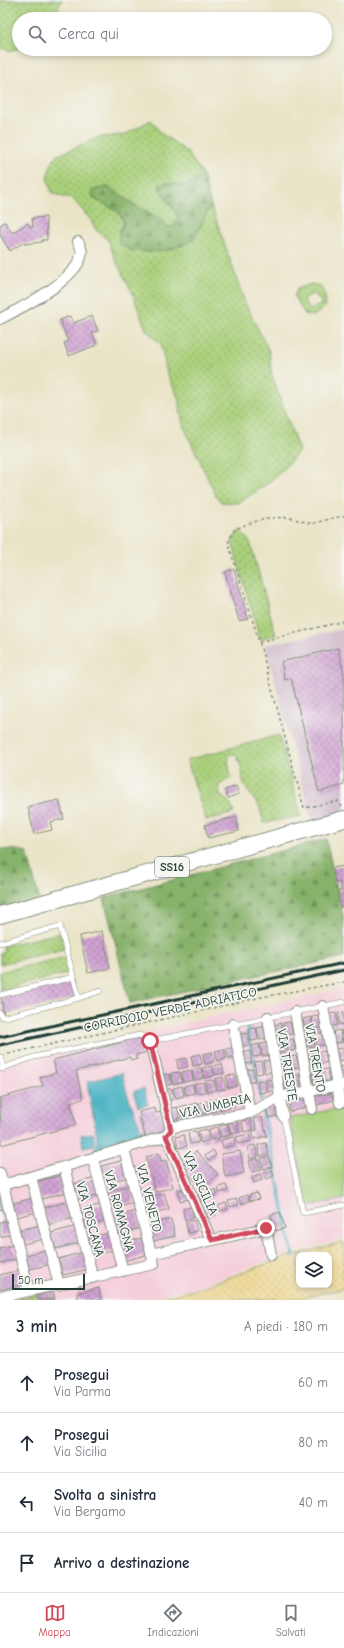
<!DOCTYPE html>
<html lang="it">
<meta charset="utf-8">
<style>
:root{--surface:#fff;--page:#f6f6f7;--text:#1f2937;--muted:#747a83;--line:#e0e1e3;--accent:#d1495b}
body{margin:0;font-family:"Comic Neue",sans-serif;background:var(--page);color:var(--text)}
.controls{position:absolute;right:12px;bottom:12px;display:grid;overflow:hidden;border-radius:8px;box-shadow:0 2px 6px #0003}
.controls button{width:36px;height:36px;display:grid;place-items:center;padding:0;border:0;border-bottom:1px solid var(--line);background:var(--surface);color:var(--text);font:20px sans-serif}
.scale{position:absolute;left:12px;bottom:10px;width:73px;box-sizing:border-box;padding-left:4px;border:2px solid #1f3d34;border-top:0;font-size:11px;line-height:14px;white-space:nowrap;color:#1f3d34;-webkit-text-stroke:3px #f6f6f2;paint-order:stroke}
.stop{position:absolute;width:12px;height:12px;margin:-9px;border:3px solid #d1495b;border-radius:50%;background:#fff}
.stop.end{background:#d1495b;border-color:#fff;box-shadow:0 1px 4px #0008}
.list{margin:0;padding:0;list-style:none}
h2{display:flex;justify-content:space-between;align-items:center;height:52px;margin:0;padding:0 16px;font-size:17px}
h2 small{font-size:13px;font-weight:400;color:var(--muted)}
.list li{display:grid;grid-template-columns:26px 1fr auto;gap:12px;align-items:center;box-sizing:border-box;height:60px;padding:0 16px;border-top:1px solid var(--line)}
.list b{display:block;font-size:15px;white-space:nowrap}
.list p{margin:0;font-size:13px;white-space:nowrap;color:var(--muted)}
.list em{font-size:13px;font-style:normal;color:var(--muted)}
.icon{flex:none;width:22px;height:22px;fill:none;stroke:currentColor;stroke-width:2;stroke-linecap:round;stroke-linejoin:round}
.map{position:relative;flex:none;width:344px;height:1300px;overflow:hidden}
.search{position:absolute;background:var(--surface);box-shadow:0 2px 6px #0003;left:12px;right:12px;top:12px;height:44px;display:flex;align-items:center;gap:10px;box-sizing:border-box;padding:0 14px;border-radius:22px;color:var(--muted);font-size:15px}
.sheet{height:292px;background:var(--surface)}
nav{display:flex;justify-content:space-around;align-items:center;box-sizing:border-box;height:56px;border-top:1px solid var(--line);background:var(--surface);font-size:11px;color:var(--muted)}
nav a{display:grid;justify-items:center;gap:2px}
nav .on{color:var(--accent)}
.map>svg:first-child{display:block}
.built{fill:#f5cfdb}
.industrial{fill:#d1bdcc}
.grass{fill:url(#grass-dots);stroke:#648658;fill-rule:evenodd}
.forest{fill:url(#forest-firs);stroke:#537850}
.sand{fill:url(#sand-dots);stroke:#868c69;fill-rule:evenodd}
.park{fill:#aad07b;stroke:#648658}
.water{fill:#44b0c1;stroke:#32767a}
.lines{fill:none;stroke-linecap:round;stroke-linejoin:round}
.stream{stroke:#44b0c1;stroke-width:3}
.building{fill:url(#building-cross-hatch)}
.service-casing{stroke:#84907e;stroke-width:6}
.minor-casing{stroke:#84907e;stroke-width:12}
.primary-casing{stroke:#84907e;stroke-width:18}
.path{stroke:#84907e;stroke-width:1.5;stroke-dasharray:3 3;stroke-linecap:butt}
.service{stroke:#fff;stroke-width:5}
.minor{stroke:#fff;stroke-width:10}
.primary{stroke:#fff;stroke-width:16}
.rail{stroke:#1f3d34;stroke-width:3}
.route{stroke:#d1495b;stroke-width:5}
.labels{text-anchor:middle;stroke-width:3.5;stroke-linejoin:round;paint-order:stroke}
.shield{fill:#f6f6f2;stroke:#60746d;stroke-width:1}
.shield-label{font-size:12px;font-weight:bold;fill:#1f3d34}
.street-label{font-size:13px;fill:#1f3d34;stroke:#f6f6f2}
</style>
<div class="map">
<svg width="344" height="1300" viewBox="0 0 344 1300">
<defs>
<pattern id="grass-dots" width="8" height="8" patternUnits="userSpaceOnUse"><rect width="8" height="8" fill="#aad07b"/><path d="M2 2h.1M6 6h.1" fill="none" stroke="#8aaa66" stroke-width="1.8" stroke-linecap="round"/></pattern>
<pattern id="forest-firs" width="22" height="20" patternUnits="userSpaceOnUse"><rect width="22" height="20" fill="#87b26b"/><path d="M5 1l3.5 6h-7zM16 11l3.5 6h-7z" fill="#6e9259"/></pattern>
<pattern id="sand-dots" width="8" height="8" patternUnits="userSpaceOnUse"><rect width="8" height="8" fill="#eeda9e"/><path d="M2 2h.1M6 6h.1" fill="none" stroke="#ccbc89" stroke-width="1.8" stroke-linecap="round"/></pattern>
<pattern id="building-cross-hatch" width="8" height="8" patternUnits="userSpaceOnUse"><rect width="8" height="8" fill="#d1a3d3"/><path d="M0 0l8 8M0 8l8-8" fill="none" stroke="#a986ac"/></pattern>
</defs>
<rect width="100%" height="100%" fill="#f6f6f2"/>
<filter id="ink" filterUnits="userSpaceOnUse"><feTurbulence type="fractalNoise" baseFrequency=".025" numOctaves="2"/><feDisplacementMap in="SourceGraphic" scale="8" xChannelSelector="R" yChannelSelector="G"/><feConvolveMatrix kernelMatrix="1 2 1 2 8 2 1 2 1" color-interpolation-filters="sRGB"/></filter>
<filter id="wash" filterUnits="userSpaceOnUse"><feTurbulence type="fractalNoise" baseFrequency=".012" numOctaves="4" result="noise"/><feDisplacementMap in="SourceGraphic" scale="16" xChannelSelector="R" yChannelSelector="G"/><feGaussianBlur stdDeviation="0.9" result="paint"/><feColorMatrix in="noise" values="0 0 0 0 0 0 0 0 0 0 0 0 0 0 0 0 0 1.4 0 .05"/><feComposite in="paint" operator="in"/></filter>
<g filter="url(#wash)">
<rect width="100%" height="100%" fill="#eae4c7"/>
<path class="built" d="M344,988V1239L286,1254L196,1287L139,1300H0V1063Z"/>
<path class="industrial" d="M344,629V813L312,822L265,645Z"/>
<path class="grass" d="M0,0H62L58,9L61,19H19V48L10,51L1,48Z
M151,120L161,133L187,152L203,175C180,195 176,177 159,186L162,194L178,216L174,227H167L161,219L138,207L108,187L93,198L119,212L124,223L119,233L180,245C195,242 205,218 211,205L245,303L269,351L272,376L299,451L282,471L263,487L238,503L221,502L216,496L183,425L178,397L167,374L161,344L146,330L132,292L115,259L108,240L96,230L90,219L71,197H63L52,193L47,178L51,164L56,156L99,137L124,135Z
M311,284L320,286C329,301 328,308 313,316L305,314L294,297L297,289ZM314,293L322,304L310,310L303,299Z
M240,530L250,542L276,635L260,639L232,542Z
M279,735L301,816L264,823L260,808L244,785L241,766L236,754H230L228,761L231,778L219,785L220,795L230,803L234,813L206,820L187,760Z
M60,933L64,949L0,964V953L4,952L3,946Z
M66,957L70,973L0,990V972Z"/>
<path class="forest" d="M203,175L211,205L194,239L186,244L168,250L152,252L132,251L119,244V233L124,223L119,212L93,198L92,190L108,187L138,207L161,219L167,227H174L178,216L159,186C176,177 180,195 203,175Z
M326,839L344,920V957L130,1003L104,898Z
M0,849L18,850L27,852L40,902L0,912Z"/>
<path class="sand" d="M344,1242V1288L293,1300H152L194,1290L286,1257ZM299,1255H329V1285H299Z"/>
<path class="park" d="M344,1107V1199L307,1206L290,1118Z
M54,1290L56,1300H13Z"/>
<path class="water" d="M122,1073L127,1093L145,1139L93,1152L97,1145V1136L87,1082Z
M144,1088L148,1105L138,1107L134,1091Z
M93,1133L95,1145L83,1147L81,1135Z"/>
<g class="lines">
<path class="stream" d="M247,1027L261,1100
M263,1110L293,1257"/>
</g>
<g id="blocks">
<path class="building" d="M46,217L47,240H42V242L24,244V242L10,251L0,235V225L5,222L12,233L28,223L30,227H33L32,218Z
M70,316L73,323L92,316L98,331L92,333L97,345L69,356L64,343L68,342L60,320Z
M234,569L248,619L239,621L225,572Z
M338,648L344,674V785L319,792L291,678L285,680L281,662Z
M236,786L239,794L228,798L225,790Z
M59,800L64,819L50,822L52,830L34,834L28,807Z
M236,817L239,831L208,838L205,825Z
M344,866V907H340L338,891H341L340,882L335,883L333,868Z
M102,931L110,968L88,973L80,936Z
M72,979L76,998L4,1015L1,997Z
M344,1012V1024L340,1025L338,1013Z
M336,1013L338,1025L331,1026L329,1014Z
M319,1016L321,1028L314,1029L312,1017Z
M311,1017L313,1029L305,1030L303,1019Z
M290,1022L292,1034L285,1035L283,1023Z
M281,1023L283,1035L276,1036L274,1025Z
M265,1026L267,1038L260,1040L257,1028Z
M256,1028L258,1040L251,1041L249,1029Z
M340,1030L342,1042L334,1043L332,1032Z
M341,1030H344V1043H343Z
M247,1033L249,1045L241,1047L239,1034Z
M322,1033L324,1045L317,1046L315,1034Z
M313,1034L315,1046L308,1047L306,1036Z
M138,1038L145,1043L147,1052L136,1055L137,1059L131,1060L130,1057L76,1071L83,1099L70,1102L76,1125L1,1145L0,1098L43,1086L40,1077L56,1073L53,1060Z
M293,1039L295,1050L288,1052L286,1040Z
M284,1040L286,1052L279,1053L277,1041Z
M267,1043L269,1055L262,1056L260,1044Z
M259,1044L261,1056L253,1057L251,1046Z
M235,1047L237,1056L228,1058L226,1049Z
M343,1048L344,1060L338,1061L336,1049Z
M224,1049L226,1059L217,1061L215,1051Z
M250,1051L252,1063L244,1064L242,1052Z
M325,1051L327,1062L320,1064L318,1052Z
M212,1052L214,1062L205,1064L203,1054Z
M317,1052L319,1064L311,1065L309,1053Z
M200,1054L202,1064L193,1066L191,1056Z
M296,1056L299,1067L291,1069L289,1057Z
M288,1057L290,1069L283,1070L280,1058Z
M186,1058L188,1067L178,1069L177,1060Z
M270,1060L272,1072L265,1073L263,1061Z
M261,1061L263,1073L256,1074L254,1062Z
M222,1064L224,1073L215,1075L213,1066Z
M211,1066L214,1076L204,1078L202,1068Z
M344,1066V1078L341,1079L339,1067Z
M201,1068L203,1078L194,1080L192,1070Z
M253,1069L255,1081L247,1083L245,1070Z
M328,1069L330,1081L323,1082L321,1070Z
M191,1070L193,1080L183,1082L182,1072Z
M320,1070L322,1082L314,1084L312,1072Z
M180,1072L182,1082L173,1084L171,1073Z
M170,1074L172,1084L162,1086L160,1076Z
M299,1074L301,1086L294,1087L292,1076Z
M235,1075L237,1086L228,1088L226,1076Z
M291,1076L293,1087L285,1089L283,1077Z
M223,1077L226,1089L217,1090L215,1079Z
M273,1079L275,1090L268,1092L266,1080Z
M213,1080L215,1090L207,1092L205,1081Z
M264,1080L266,1092L259,1093L257,1081Z
M203,1082L205,1092L196,1093L194,1084Z
M193,1084L194,1093L186,1095L184,1086Z
M182,1086L184,1096L176,1098L173,1088Z
M171,1088L174,1099L165,1101L163,1090Z
M332,1093L334,1100L317,1105L315,1096Z
M238,1094L241,1105L232,1107L230,1096Z
M228,1097L230,1108L221,1110L219,1099Z
M218,1099L220,1110L211,1112L209,1100Z
M305,1100L307,1107L290,1112L289,1103Z
M207,1101L210,1112L202,1114L199,1103Z
M197,1103L200,1113L191,1115L189,1105Z
M187,1105L190,1115L182,1117L179,1107Z
M278,1105L281,1115L268,1118L266,1108Z
M177,1107L180,1118L171,1120L169,1109Z
M155,1108L156,1113L162,1112L166,1129L164,1132L146,1140L139,1112Z
M262,1117L267,1136L254,1139L252,1131L257,1130L254,1119Z
M250,1119L253,1130L244,1132L242,1121Z
M237,1121L239,1132L231,1134L228,1123Z
M227,1124L230,1135L221,1137L219,1126Z
M217,1127L220,1138L211,1140L209,1129Z
M207,1129L209,1140L201,1143L198,1131Z
M196,1131L199,1142L190,1144L188,1133Z
M249,1134L251,1141L238,1144L236,1137Z
M184,1135L187,1146L178,1148L176,1137Z
M234,1137L235,1145L223,1148L221,1140Z
M266,1143L269,1154L260,1156L258,1145Z
M255,1145L258,1157L250,1159L247,1147Z
M213,1150L216,1155L209,1161L205,1156Z
M196,1151L218,1174L203,1189L181,1166Z
M240,1151L244,1173L225,1177L221,1154Z
M159,1153L161,1161L166,1160L173,1187L155,1192L146,1157Z
M269,1156L272,1167L263,1169L261,1158Z
M258,1159L261,1170L252,1172L249,1161Z
M124,1160L128,1177L102,1184L98,1167Z
M272,1170L274,1176L266,1179L264,1173Z
M260,1174L262,1180L254,1183L252,1177Z
M62,1175L67,1192L41,1199L36,1182Z
M95,1178L100,1195L74,1202L69,1185Z
M130,1185L134,1202L108,1209L104,1192Z
M226,1185L228,1191L219,1193L218,1187Z
M186,1188L188,1199L180,1201L178,1190Z
M216,1189L217,1195L209,1198L207,1192Z
M164,1193L169,1209L142,1216L138,1200Z
M205,1193L207,1199L199,1202L197,1196Z
M257,1193L259,1199L250,1201L249,1195Z
M0,1195H1L5,1209L0,1210Z
M247,1195L249,1201L241,1204L239,1198Z
M34,1198L37,1212L12,1218L9,1204Z
M237,1199L238,1205L230,1207L228,1201Z
M69,1201L74,1218L47,1225L43,1208Z
M226,1203L228,1209L220,1211L218,1206Z
M102,1204L107,1221L81,1228L76,1211Z
M191,1207L194,1218L185,1220L183,1209Z
M214,1208L215,1214L207,1217L205,1211Z
M136,1211L141,1228L115,1235L110,1218Z
M280,1212L285,1228L275,1231L271,1215Z
M171,1219L175,1236L149,1242L145,1226Z
M8,1220L11,1234L0,1237V1222Z
M194,1220L197,1231L188,1233L186,1222Z
M41,1225L44,1239L19,1245L16,1231Z
M77,1226L82,1242L56,1249L51,1233Z
M111,1232L116,1249L90,1256L85,1239Z
M145,1237L149,1254L123,1261L119,1244Z
M13,1245L17,1259L0,1263V1248Z
M47,1250L51,1264L26,1270L22,1256Z
M84,1252L89,1269L63,1275L58,1259Z
M19,1270L23,1284L0,1290V1275Z
M99,1288L101,1300H79L77,1293Z
M53,1291L55,1299L38,1300L36,1295Z"/>
</g>
</g>
<g filter="url(#ink)">
<use href="#blocks" fill-opacity="0" stroke="#84907e" stroke-width="1"/>
<g class="lines">
<defs>
<path id="service" d="M0,943L60,926L79,998L5,1017H2L0,1013
M0,995L74,977
M79,998L100,991
M1,1057L3,1069
M0,1069L34,1057L140,1035L150,1041L344,1002
M283,1116L303,1213L344,1205"/>
<path id="minor" d="M0,319C19,309 99,270 78,242
M323,1006L340,1103
M295,1012L312,1109
M268,1017L283,1116
M233,1024L250,1113
M150,1041L171,1130
M166,1136L211,1240
M93,1159L123,1271
M64,1167L93,1278
M0,1173L3,1185L166,1136L173,1127L250,1113L280,1097L344,1084
M31,1177L59,1285
M0,1186L3,1185L29,1291
M151,1254L266,1228L271,1255
M0,1297L154,1264L124,1149"/>
<path id="primary" d="M0,915L344,819"/>
</defs>
<use href="#service" class="service-casing"/>
<use href="#minor" class="minor-casing"/>
<use href="#primary" class="primary-casing"/>
<path class="path" d="M259,642L344,621
M342,807L338,801L304,808L259,641L228,543L234,530C252,521 270,516 290,518C298,519 307,524 314,523C324,521 334,517 344,516
M8,1054L262,997L344,982"/>
<use href="#service" class="service"/>
<use href="#minor" class="minor"/>
<use href="#primary" class="primary"/>
<path class="rail" d="M0,1037L344,963
M0,1045L344,970"/>
</g>
</g>
<g class="lines" filter="url(#ink)">
<path class="route" d="M150,1041L171,1130L166,1136L212,1240L266,1228"/>
</g>
<g class="labels">
<rect class="shield" x="155" y="857" width="34" height="20" rx="3"/>
<g class="shield-label">
<text x="172" y="871">SS16</text>
</g>
<g class="street-label">
<text transform="translate(170 1009) rotate(-12)" y="5">CORRIDOIO VERDE ADRIATICO</text>
<text transform="translate(316 1058) rotate(80)" y="5">VIA TRENTO</text>
<text transform="translate(288 1065) rotate(81)" y="5">VIA TRIESTE</text>
<text transform="translate(215 1105) rotate(-13)" y="5">VIA UMBRIA</text>
<text transform="translate(201 1183) rotate(66)" y="5">VIA SICILIA</text>
<text transform="translate(150 1198) rotate(76)" y="5">VIA VENETO</text>
<text transform="translate(120 1211) rotate(75)" y="5">VIA ROMAGNA</text>
<text transform="translate(91 1219) rotate(75)" y="5">VIA TOSCANA</text>
</g>
</g>
</svg>
<div class="controls">
<button><svg class="icon" aria-label="layers" viewBox="0 0 24 24"><path d="M12 4l9 5-9 5-9-5zM3 14l9 5 9-5"/></svg></button>
</div>
<div class="scale">50 m</div>
<div class="stop" style="left:150px;top:1041px"></div>
<div class="stop end" style="left:266px;top:1228px"></div>
<div class="search"><svg class="icon" aria-label="search" viewBox="0 0 24 24"><circle cx="10" cy="10" r="6"/><path d="M15 15l6 6"/></svg>Cerca qui</div>
</div>
<section class="sheet">
<h2>3 min<small>A piedi · 180 m</small></h2>
<ul class="list">
<li><svg class="icon" aria-label="ahead" viewBox="0 0 24 24"><path d="M12 20V5M6 11l6-6 6 6"/></svg><div><b>Prosegui</b><p>Via Parma</p></div><em>60 m</em></li>
<li><svg class="icon" aria-label="ahead" viewBox="0 0 24 24"><path d="M12 20V5M6 11l6-6 6 6"/></svg><div><b>Prosegui</b><p>Via Sicilia</p></div><em>80 m</em></li>
<li><svg class="icon" aria-label="left" viewBox="0 0 24 24"><path d="M17 20v-9H6M10 6l-5 5 5 5"/></svg><div><b>Svolta a sinistra</b><p>Via Bergamo</p></div><em>40 m</em></li>
<li><svg class="icon" aria-label="arrive" viewBox="0 0 24 24"><path d="M6 21V4h12l-3 4 3 4H6"/></svg><div><b>Arrivo a destinazione</b></div></li>
</ul>
</section>
<nav>
<a class="on"><svg class="icon" aria-label="map" viewBox="0 0 24 24"><path d="M3 6l6-2 6 2 6-2v14l-6 2-6-2-6 2zM9 4v14M15 6v14"/></svg>Mappa</a>
<a><svg class="icon" aria-label="directions" viewBox="0 0 24 24"><path d="M12 3l9 9-9 9-9-9zM9 14v-3h6M13 9l2 2-2 2"/></svg>Indicazioni</a>
<a><svg class="icon" aria-label="saved" viewBox="0 0 24 24"><path d="M7 4h10v16l-5-4-5 4z"/></svg>Salvati</a>
</nav>
